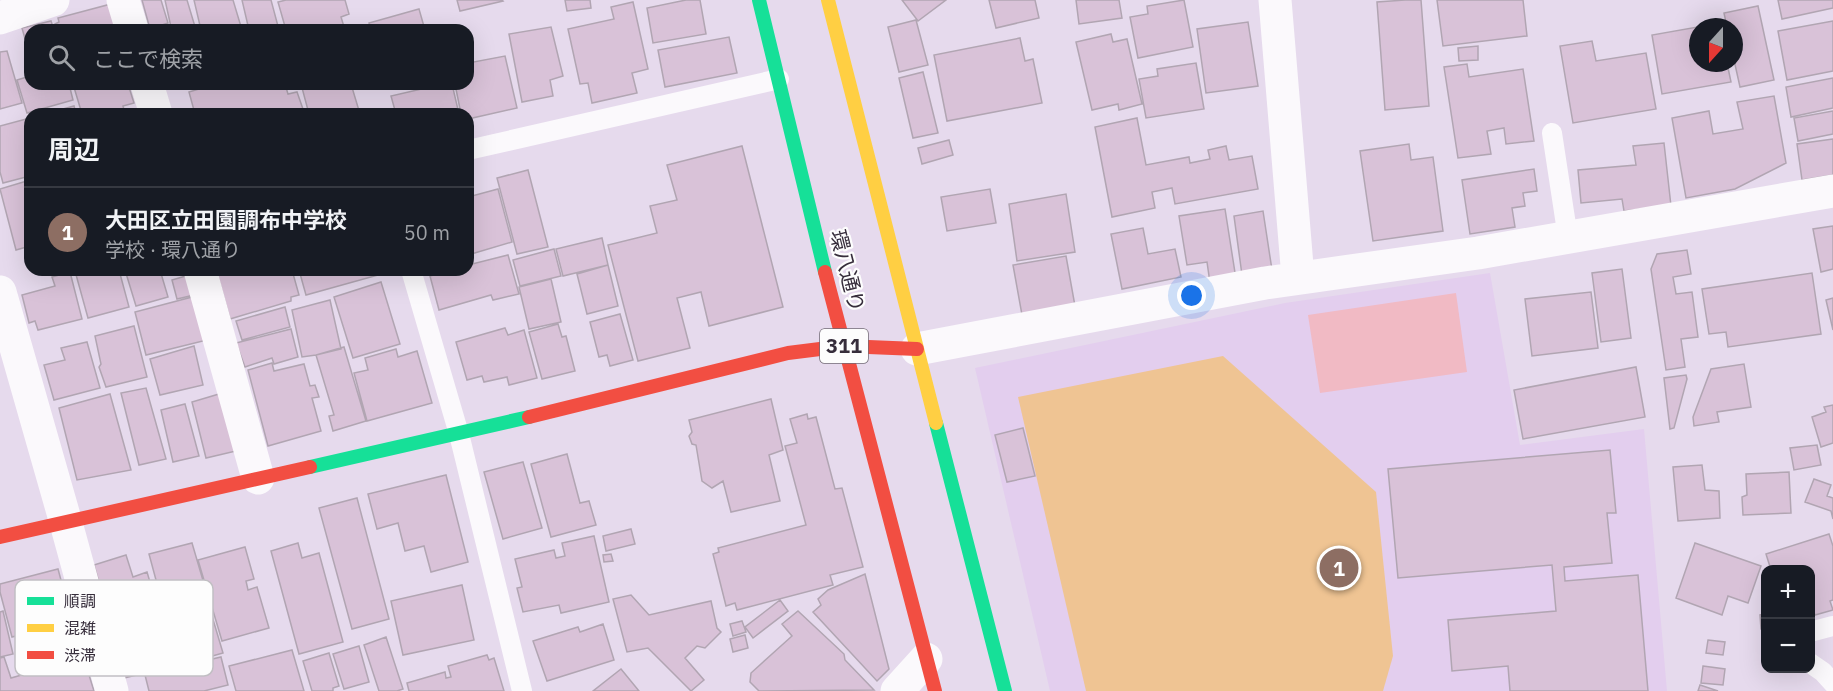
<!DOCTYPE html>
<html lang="ja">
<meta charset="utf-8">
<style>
:root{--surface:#171b24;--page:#242831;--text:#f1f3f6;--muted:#9ea1a6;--line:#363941;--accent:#746a79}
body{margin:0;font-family:"IBM Plex Sans","Noto Sans JP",sans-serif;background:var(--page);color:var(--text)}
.controls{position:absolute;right:18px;bottom:18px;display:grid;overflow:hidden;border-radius:12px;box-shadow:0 6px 24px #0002}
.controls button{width:54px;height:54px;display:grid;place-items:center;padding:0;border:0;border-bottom:2px solid var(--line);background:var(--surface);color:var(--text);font:30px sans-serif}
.compass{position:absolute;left:1689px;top:18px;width:54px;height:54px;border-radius:50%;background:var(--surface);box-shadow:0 6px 24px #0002;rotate:201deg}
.you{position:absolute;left:1192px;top:296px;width:21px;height:21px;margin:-15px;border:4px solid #fff;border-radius:50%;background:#1a73e8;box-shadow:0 0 0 9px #1a73e833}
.badge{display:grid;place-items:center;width:39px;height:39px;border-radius:50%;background:var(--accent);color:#fff;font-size:20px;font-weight:700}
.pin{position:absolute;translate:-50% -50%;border:3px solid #fff;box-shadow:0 2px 6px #0006}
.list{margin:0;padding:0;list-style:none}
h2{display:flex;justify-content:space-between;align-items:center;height:78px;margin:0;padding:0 24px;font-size:26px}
h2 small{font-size:20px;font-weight:400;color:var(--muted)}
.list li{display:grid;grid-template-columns:39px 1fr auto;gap:18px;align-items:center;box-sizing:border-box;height:90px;padding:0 24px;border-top:2px solid var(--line)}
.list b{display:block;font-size:22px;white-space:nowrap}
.list p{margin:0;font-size:20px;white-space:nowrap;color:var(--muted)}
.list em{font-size:20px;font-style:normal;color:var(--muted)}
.icon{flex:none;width:33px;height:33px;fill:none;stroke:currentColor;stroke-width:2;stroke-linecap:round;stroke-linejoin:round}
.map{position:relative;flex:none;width:1833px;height:691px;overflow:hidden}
.search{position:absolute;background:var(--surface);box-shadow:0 6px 24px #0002;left:24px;top:24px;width:450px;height:66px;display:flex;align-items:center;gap:15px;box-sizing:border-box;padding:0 21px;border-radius:18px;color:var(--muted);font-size:22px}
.panel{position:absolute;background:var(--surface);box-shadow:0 6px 24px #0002;left:24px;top:108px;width:450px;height:168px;border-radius:18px}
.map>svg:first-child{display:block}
.built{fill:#e3ceee}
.green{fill:#efc493}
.water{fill:#f1bac4}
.building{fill:#d9c2d8;stroke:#b1a5b2;stroke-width:1.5}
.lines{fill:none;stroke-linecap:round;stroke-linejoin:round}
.lane{stroke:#fbf9fc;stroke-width:20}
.street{stroke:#fbf9fc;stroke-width:33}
.fast{stroke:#16e098;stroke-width:14}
.slow{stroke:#ffcf43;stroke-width:14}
.jam{stroke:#f24e42;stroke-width:14}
.labels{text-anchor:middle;stroke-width:4.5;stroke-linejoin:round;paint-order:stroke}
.shield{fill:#fdfdfd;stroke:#726b75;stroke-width:1.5}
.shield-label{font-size:20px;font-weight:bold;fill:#362d3b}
.street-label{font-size:21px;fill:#362d3b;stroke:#fdfdfd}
.key{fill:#fdfdfd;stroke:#c1bfc3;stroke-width:1.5}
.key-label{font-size:16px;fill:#362d3b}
</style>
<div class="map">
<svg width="1833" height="691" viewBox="0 0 1833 691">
<rect width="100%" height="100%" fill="#e6daed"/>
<path class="built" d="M1490,273L1520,445L1644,429L1667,691H1050L975,368L1285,303Z"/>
<path class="green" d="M1223,356L1376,492L1393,656L1383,691H1086L1018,397Z"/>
<path class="water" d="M1456,293L1467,372L1320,393L1308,315Z"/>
<path class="building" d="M142,0H161L168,23L150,29Z
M165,0H187L196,30H155L171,27Z
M194,0H233L242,30H201Z
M242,0H271L279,30H249Z
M286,0H345L349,14L341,17L345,30H286L278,2Z
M457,0H502L503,1L460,11Z
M565,0H590L591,8L567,11Z
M686,0H700L706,34L653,43L647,8Z
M902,0H946L918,21Z
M989,0H1035L1039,18L996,28Z
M1076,0H1119L1122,18L1079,24Z
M1184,0L1193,47L1138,58L1130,17L1148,14L1147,6Z
M1405,0H1421L1429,106L1385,110L1377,2Z
M1437,0H1523L1527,36L1443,46Z
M1778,0H1833V8L1782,19Z
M633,2L648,69L632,73L637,93L592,103L588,83L580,84L568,29L614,19L611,7Z
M111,4L125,30H56L55,24L59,22L58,18Z
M1758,6L1774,80L1740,87L1734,60V27H1727L1724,13Z
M419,9L425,30H371L369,23Z
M916,20L928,65L899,72L888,27Z
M51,21L54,30H30V57L22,28Z
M1833,21V71L1787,80L1778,31Z
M1248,22L1258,86L1206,93L1197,29Z
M1720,23L1721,27H1698V63H1727L1731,82L1662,94L1652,35Z
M551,27L563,76L550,80L553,96L522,102L509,34Z
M1111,34L1113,42L1127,39L1142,104L1119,110L1118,104L1092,110L1076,42Z
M729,37L737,73L665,87L658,50Z
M1020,38L1025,61L1033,59L1042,103L947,121L934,55Z
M1592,41L1596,61L1646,53L1656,109L1573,123L1560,46Z
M1478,46V60L1459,61L1458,48Z
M7,51L22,103L0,109V52Z
M505,56L517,108L468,119V114H461L455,84H468V63Z
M1196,63L1204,109L1146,118L1139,79L1158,76L1157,69Z
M1467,64L1469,77L1523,69L1534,141L1506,144L1504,128L1487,131L1491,154L1458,158L1444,67Z
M923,72L938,133L913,138L899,78Z
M30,76V84H69L73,100L27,113L17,80Z
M1833,78V108L1791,117L1786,87Z
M73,84H128L134,103L123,106L125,114H82Z
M215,84H255V86L263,84H285L288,94L297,92L304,112L297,114H195L189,92Z
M301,84H351L360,114H309Z
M443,84H452L459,114H396L391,96Z
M1774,96L1786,163L1735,189L1686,198L1672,118L1709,111L1713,134L1743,129L1737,102Z
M74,106L76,114H45Z
M1833,111V134L1798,141L1794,118Z
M30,118V176L3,183L0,172V126Z
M1137,118L1146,165L1189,157L1190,163L1210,159L1208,150L1226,146L1229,160L1252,156L1258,189L1175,204L1172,188L1152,192L1155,208L1112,217L1095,127Z
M1833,139V175L1802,180L1797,144Z
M949,140L953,155L922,164L918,148Z
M1664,143L1671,206L1624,211L1622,199L1581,203L1578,170L1636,165L1633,146Z
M1409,144L1411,160L1433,157L1443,231L1373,241L1360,151Z
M742,146L783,307L709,326L701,292L677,298L690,348L638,361L608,245L657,233L650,206L677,200L667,165Z
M1534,169L1537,191L1523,193L1525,206L1512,208L1515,227L1470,234L1462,180Z
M528,170L548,247L517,254L497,178Z
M30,180V246L16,250L0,189Z
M498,189L512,242L468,255V197Z
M990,189L996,223L947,231L941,197Z
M1066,194L1075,252L1017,261L1009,204Z
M1225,209L1236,279L1210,283L1207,262L1187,265L1179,216Z
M1263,211L1272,270L1242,275L1234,216Z
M1833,226V269L1821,272L1813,229Z
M1143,228L1148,254L1175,249L1181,277L1122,289L1111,234Z
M602,238L608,265L563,276L556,249Z
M554,249L561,276L520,286L513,260Z
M1687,250L1691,274L1673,277L1676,294L1692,292L1698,337L1681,339L1685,367L1666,370L1651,269L1657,254Z
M508,255L519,294L493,300L491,295L439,310L430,276L451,270H468V265Z
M1066,256L1075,306L1022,315L1013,265Z
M608,265L618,306L587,314L577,274Z
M1622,269L1631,338L1601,342L1592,273Z
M78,270H119L129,307L88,318L75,271Z
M125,270H160L168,297L136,306Z
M216,270H292L299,295L291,297V301L230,319Z
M299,270H389V272L306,295Z
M70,272L82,319L38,330L35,321L29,323L22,295L55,286L52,277Z
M1812,273L1821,334L1728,347L1726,332L1709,334L1702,289Z
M189,275L194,295L177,299L172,280Z
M551,279L561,322L529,329L519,287Z
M381,282L400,344L353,358L334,297Z
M1591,292L1598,348L1532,356L1525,299Z
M196,296L207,340L146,355L135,312Z
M1833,298V330L1826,300Z
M330,300L341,349L316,355L302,357L292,310Z
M285,307L290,327L242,340L236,321Z
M620,314L633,360L610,366L607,355L599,357L590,322Z
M558,324L562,337L566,336L575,371L542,379L529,332Z
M134,326L147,377L106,387L99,367L101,364L95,336Z
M505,328L508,335L524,330L537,378L509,385L507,377L484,382L482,376L467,380L456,342Z
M291,329L298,357L274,364L272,358L245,367L236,343Z
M87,342L100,388L54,400L44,365L65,360L61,348Z
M194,346L203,385L160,395L150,359Z
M344,347L366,421L333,431L329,416L334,415L316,355Z
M396,349L398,357L417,351L432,403L367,421L354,373L368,370L365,358Z
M272,363L274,371L304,364L310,386L315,385L319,397L312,398L321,431L268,446L248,370Z
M1744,364L1751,407L1717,412L1719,422L1694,426L1693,417L1711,369Z
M1636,367L1645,417L1523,439L1514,390Z
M1686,375L1687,379L1674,428L1670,429L1664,378Z
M146,388L166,459L139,465L121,393Z
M110,394L131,470L77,480L59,408Z
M219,394L236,451L206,458L192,402Z
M771,399L783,450L769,455L780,501L731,512L723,481L712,488L702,481L696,445L692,444L689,436L692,432L689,420Z
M185,404L199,456L173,462L161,410Z
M1833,405V443L1821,447L1812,417L1826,412L1824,407Z
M807,414L808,419L816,417L835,489L842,488L863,567L830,575L833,585L737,610L735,603L726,606L713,554L719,552L718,548L806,525L785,446L797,443L790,419Z
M1023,428L1035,476L1007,482L995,435Z
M1817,445L1821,465L1794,470L1790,448Z
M1610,450L1616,513H1607L1612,563L1564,567L1565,581L1638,575L1648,691H1510L1508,666L1452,671L1448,620L1556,611L1552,565L1398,578L1388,469Z
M567,454L580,503L589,501L596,525L551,537L531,464Z
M523,462L542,528L503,539L484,472Z
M1702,465L1705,490L1719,491L1720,518L1678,521L1673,467Z
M1789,472L1791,513L1743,515L1742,497L1747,495L1746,474Z
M446,475L468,562L431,572L424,546L405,551L398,523L377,529L368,494Z
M1814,479L1831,485L1827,496L1833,498V519L1831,511L1805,502Z
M357,498L389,619L352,629L319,508Z
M631,529L635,544L606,551L603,536Z
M1829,534L1833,546V600L1830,601L1833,610L1815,615L1810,601V570H1771L1766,554Z
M594,536L609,602L561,613L559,605L523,612L517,588L522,587L515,559L554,550L556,558L565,556L562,543Z
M192,543L207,594L163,606L149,554Z
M298,543L302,558L319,553L343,642L299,654L271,551Z
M1695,543L1761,566L1748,603L1728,596L1722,615L1676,598Z
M245,547L254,579L246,581L248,590L257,587L269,628L222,641L198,560Z
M611,554L613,561L604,562L603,555Z
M126,555L133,577L147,572L160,616L113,631L94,565Z
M58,569L72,621L12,637L0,592V584Z
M865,574L889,669L877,681L813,612L821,605L818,599L828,590Z
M462,585L474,640L403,655L391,601Z
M631,595L649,615L711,601L717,628L721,632L705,648L697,646L685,658L704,680L691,691L648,648L627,652L613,599Z
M206,596L223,653L184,664L167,607Z
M780,600L788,611L753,638L745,627Z
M3,611L13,654L0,657V612Z
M798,611L844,654L845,660L874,690L759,691L750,682L751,673L792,636L782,624Z
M1766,614V629H1761L1760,615Z
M742,621L746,632L733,636L730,624Z
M603,624L614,660L547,681L533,641L578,627L580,632Z
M745,635L748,648L733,652L730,639Z
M386,637L403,689L397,691H379L364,645Z
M172,639L178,665L124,678L118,652Z
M1708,640L1725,642L1723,655L1706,653Z
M79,643L94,691H0V658L4,657L11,678L39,670L35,656Z
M359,646L369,682L344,689L333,654Z
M292,650L304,691H236L229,666Z
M329,653L339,686L333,688V691H312L303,661Z
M487,655L489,660L494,658L504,691H409L407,683L445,672L446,678L451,677L448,666Z
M221,657L228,685L204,691H149L145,675Z
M1703,666L1725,669L1723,685L1701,683Z
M621,669L639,691H593Z
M1700,685L1718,691H1698Z"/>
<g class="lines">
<path class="lane" d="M1552,133L1568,238
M468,150L779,79
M411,270L459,434L522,691
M1810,632L1833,626
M1810,663L1823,672L1833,683"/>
<path class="street" d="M123,0L132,30
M1275,0L1298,278
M0,18L53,0
M147,84L156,114
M200,270L258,478
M0,292L66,523L112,691
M917,349L1265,283L1478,253L1833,191
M897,691L926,659"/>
<path class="fast" d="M759,0L825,272
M936,423L1005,691
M310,467L529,417"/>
<path class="slow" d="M828,0L936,423"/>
<path class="jam" d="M825,272L935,691
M529,417L788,353L844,346L917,349
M0,537L310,467"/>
</g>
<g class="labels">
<rect class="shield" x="820" y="329" width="48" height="34" rx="4.5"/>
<g class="shield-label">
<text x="844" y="353">311</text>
</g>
<g class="street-label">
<text transform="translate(847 271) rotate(76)" y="7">環八通り</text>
</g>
</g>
<rect x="15" y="580" width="198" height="96" rx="9" class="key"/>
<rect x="27" y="597" width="27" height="8" fill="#16e098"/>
<rect x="27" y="624" width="27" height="8" fill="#ffcf43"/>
<rect x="27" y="651" width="27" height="8" fill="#f24e42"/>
<g class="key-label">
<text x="64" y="607">順調</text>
<text x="64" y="634">混雑</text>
<text x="64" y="661">渋滞</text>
</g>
</svg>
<div class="controls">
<button>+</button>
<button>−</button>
</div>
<svg class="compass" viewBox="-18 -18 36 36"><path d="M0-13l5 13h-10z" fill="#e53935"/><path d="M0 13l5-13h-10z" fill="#9ea1a6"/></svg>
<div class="you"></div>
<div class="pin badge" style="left:1339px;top:568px;background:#8d6e63">1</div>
<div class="search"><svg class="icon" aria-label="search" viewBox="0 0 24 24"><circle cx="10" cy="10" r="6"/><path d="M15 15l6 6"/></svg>ここで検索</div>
<section class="panel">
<h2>周辺<small></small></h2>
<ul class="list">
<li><span class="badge" style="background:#8d6e63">1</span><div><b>大田区立田園調布中学校</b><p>学校 · 環八通り</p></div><em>50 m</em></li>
</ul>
</section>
</div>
